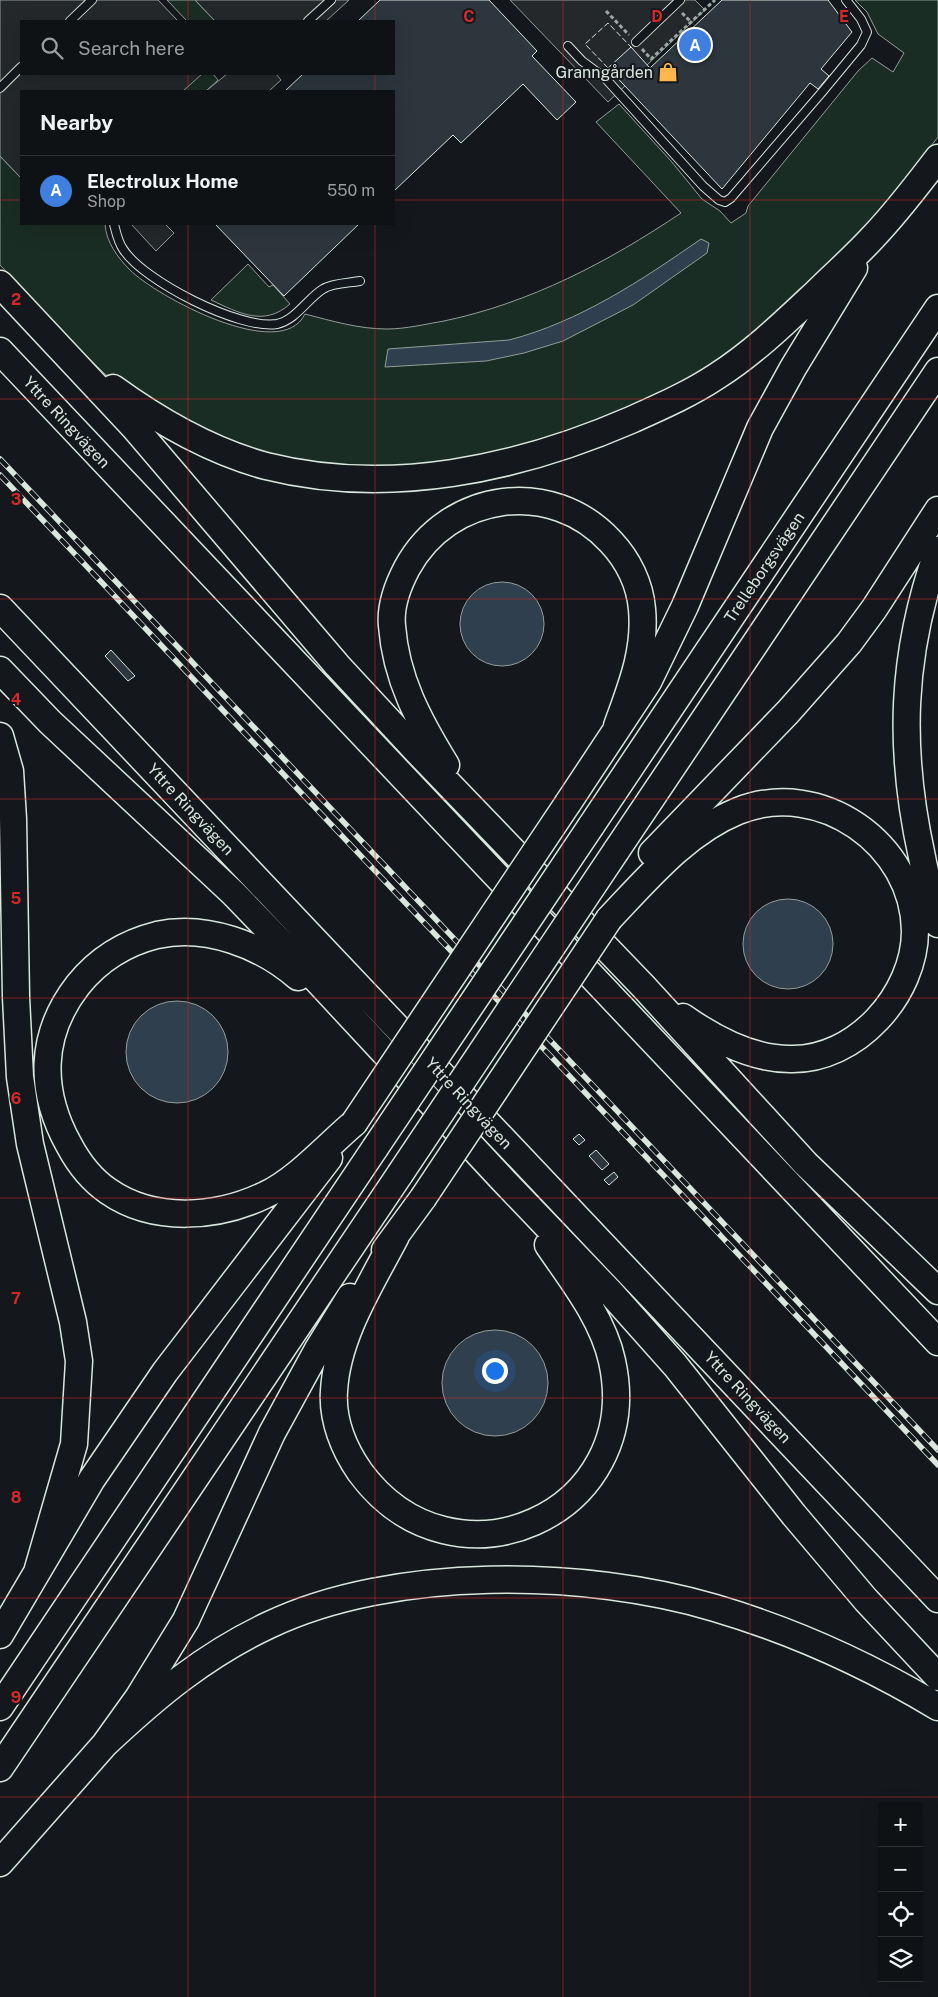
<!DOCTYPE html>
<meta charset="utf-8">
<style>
:root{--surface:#0f1215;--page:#181b1e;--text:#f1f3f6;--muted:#9b9ea0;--line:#2f3234;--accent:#0b8043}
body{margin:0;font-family:"Public Sans",sans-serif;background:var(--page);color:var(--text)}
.controls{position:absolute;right:15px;bottom:15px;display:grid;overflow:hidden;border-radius:0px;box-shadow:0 5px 20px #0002}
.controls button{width:45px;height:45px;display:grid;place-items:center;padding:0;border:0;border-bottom:1px solid var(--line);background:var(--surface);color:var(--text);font:25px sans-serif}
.you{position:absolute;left:494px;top:1370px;width:18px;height:18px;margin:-12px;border:4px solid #fff;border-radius:50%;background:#1a73e8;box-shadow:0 0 0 8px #1a73e833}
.badge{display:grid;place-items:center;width:32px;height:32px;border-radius:50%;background:var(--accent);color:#fff;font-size:16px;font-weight:700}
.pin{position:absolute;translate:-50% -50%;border:2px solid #fff;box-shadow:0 1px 5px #0006}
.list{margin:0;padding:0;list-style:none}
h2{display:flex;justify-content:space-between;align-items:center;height:65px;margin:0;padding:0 20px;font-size:21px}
h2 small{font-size:16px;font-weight:400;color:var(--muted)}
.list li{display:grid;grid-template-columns:32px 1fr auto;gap:15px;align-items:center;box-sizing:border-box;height:70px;padding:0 20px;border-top:1px solid var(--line)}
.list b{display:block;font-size:19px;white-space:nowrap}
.list p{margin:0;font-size:16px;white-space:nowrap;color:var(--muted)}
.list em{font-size:16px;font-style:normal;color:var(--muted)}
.icon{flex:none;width:28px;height:28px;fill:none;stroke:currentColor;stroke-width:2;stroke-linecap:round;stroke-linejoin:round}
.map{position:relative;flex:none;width:938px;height:1997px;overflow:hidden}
.search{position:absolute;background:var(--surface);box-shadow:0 5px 20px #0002;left:20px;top:20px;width:375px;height:55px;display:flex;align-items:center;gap:12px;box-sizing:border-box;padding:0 18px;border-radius:0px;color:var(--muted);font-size:19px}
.panel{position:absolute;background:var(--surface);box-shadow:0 5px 20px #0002;left:20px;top:90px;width:375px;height:135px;border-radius:0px}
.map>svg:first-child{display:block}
.green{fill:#1a2d24;stroke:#939e99}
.parking{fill:#24282b;stroke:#939e99}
.water{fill:#2f3f4d;stroke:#939e99}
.building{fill:#2c363c;stroke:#d8e6dc}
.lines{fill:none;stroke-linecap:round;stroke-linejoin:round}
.service-casing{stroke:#d8e6dc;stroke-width:10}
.motorway-casing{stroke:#d8e6dc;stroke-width:29}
.path{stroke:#9da8a2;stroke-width:3;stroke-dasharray:4 2.5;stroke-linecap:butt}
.service{stroke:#14181c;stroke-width:8}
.motorway{stroke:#14181c;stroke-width:26}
.rail-casing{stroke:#d8e6dc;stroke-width:5.5}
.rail{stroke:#14181c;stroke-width:4;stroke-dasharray:11;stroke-linecap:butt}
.motorway-bridge-casing{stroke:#d8e6dc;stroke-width:29;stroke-linecap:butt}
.motorway-bridge{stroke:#14181c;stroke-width:26}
.fence{stroke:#d8e6dc;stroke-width:1;stroke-dasharray:6 2.5;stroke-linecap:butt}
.grid{fill:none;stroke:#d62828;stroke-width:1;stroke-opacity:0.55}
.labels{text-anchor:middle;stroke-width:4;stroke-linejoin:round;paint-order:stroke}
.poi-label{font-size:16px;fill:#d8e6dc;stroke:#14181c;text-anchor:end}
.street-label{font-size:16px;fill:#d8e6dc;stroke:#14181c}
.grid-label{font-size:16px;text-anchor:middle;font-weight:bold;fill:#d62828;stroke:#14181c;stroke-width:4;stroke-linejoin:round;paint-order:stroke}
</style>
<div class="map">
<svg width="938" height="1997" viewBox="0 0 938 1997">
<rect width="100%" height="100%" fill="#14181c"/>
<path class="green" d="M167,0H195L215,21H187Z
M855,0H938V137L869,226L739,348L677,387L557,440L412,469L321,467L236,447L140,401L105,374L81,351L0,265V156L21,178V224H105C106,242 118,258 130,270C156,296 281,364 305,314C332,321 359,329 387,329C406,329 426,324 444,321C530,303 608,262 681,213L596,122L619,104L671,161L702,199L720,211L731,223L746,213L748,206L858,71L872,58L893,72L904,53L878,34L867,12Z
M196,74H213L218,80L206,91H178Z
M248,264L269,287L273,285L290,304C264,327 239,313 211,300Z"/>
<path class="parking" d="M0,0H158L178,21H21V74H202L183,91H21V178L0,156Z
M195,0H349L326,21H215Z
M510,0H695L705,10L608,102Z
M227,74H276L281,80L269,91H206Z
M131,224H165L174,233L156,251Z"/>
<path class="water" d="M701,239L709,243L707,253L633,305L563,341L524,353L486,361L385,367L388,349L509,340C579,322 642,280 701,239Z
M460 624a42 42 0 1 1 84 0a42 42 0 1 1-84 0Z
M743 944a45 45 0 1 1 90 0a45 45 0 1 1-90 0Z
M126 1052a51 51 0 1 1 102 0a51 51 0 1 1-102 0Z
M442 1383a53 53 0 1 1 106 0a53 53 0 1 1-106 0Z"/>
<path class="building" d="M380,0H489L537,51L532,56L576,102L557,120L523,84L461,143L453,135L394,191V91H285L303,74H394V21H358Z
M722,0H828L852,32L821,69L829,76L818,89L810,83L722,189L608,68L631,47L650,68Z
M215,224H359L284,296Z
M111,650L135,676L128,681L105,656Z
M579,1134L585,1140L579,1145L573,1139Z
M596,1150L609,1164L602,1170L589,1156Z
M614,1172L618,1177L609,1185L604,1180Z"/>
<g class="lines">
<defs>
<path id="service" d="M70,21L92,0
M308,21L331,0
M636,42L680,0
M568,46L582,61L605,78L703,186L719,200L725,202L731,198L823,91L861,45L867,32L861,19L846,0
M0,88L21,67
M114,224C116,232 118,242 123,249C143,281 240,330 277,324C296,320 308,298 323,289C332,283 349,283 360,281"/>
<path id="motorway" d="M0,284L134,427L337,665L414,748L643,986L806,1164L938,1291
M0,351L938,1342
M113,388C160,422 210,451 266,466C389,497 518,469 631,420C660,407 690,394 717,376C753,353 784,323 816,293C835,274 856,256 874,236C897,212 918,184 938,158
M938,550C901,655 898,748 922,857C926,879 933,901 938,924
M0,608L938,1599
M0,670L50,722L233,893L315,978L503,1180L610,1292L675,1365L794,1515L866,1600L938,1677
M0,736L10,771L13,819L16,997L20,1077L30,1144L73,1322L79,1361L74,1444L37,1572
M446,765C419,721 396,679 392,626C390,607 398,585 407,568C448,492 552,477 611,542C628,560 640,584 642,609C646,651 631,687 617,726
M568,803L648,682L685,606L760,428L793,368L854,268
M591,826L938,308
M616,851L938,371
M652,853L788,712L849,643L874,609L938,510
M609,919C647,879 686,832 738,811C820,778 914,844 915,931C915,994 856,1061 790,1059C752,1059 714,1039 683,1017
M298,977C261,945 206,924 157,935C125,943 98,960 78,985C39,1035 39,1091 69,1145C78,1162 92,1180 108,1191C154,1223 217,1218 265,1195C296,1181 328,1145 354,1123
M396,1236C371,1284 337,1336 334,1391C332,1420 344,1449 360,1472C454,1600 646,1514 612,1361C603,1319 572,1280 548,1245
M385,1250L423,1198
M0,1635L92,1479L165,1372L329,1158
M0,1707L375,1148
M105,1744C156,1696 205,1655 269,1625C393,1566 584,1569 715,1608C793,1631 868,1665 938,1707
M0,1768L400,1174
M0,1863L105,1744L138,1698L186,1620L272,1433L318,1349L350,1297"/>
</defs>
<use href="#service" class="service-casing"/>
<use href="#motorway" class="motorway-casing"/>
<path class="path" d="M606,11L629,35
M682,13L691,22
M642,49L651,59L715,0"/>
<use href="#service" class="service"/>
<use href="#motorway" class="motorway"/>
<defs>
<path id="rail" d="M0,459L938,1450
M0,475L938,1465"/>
</defs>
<use href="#rail" class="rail-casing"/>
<use href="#rail" class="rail"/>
<defs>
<path id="motorway-bridge" d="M354,1123L568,803
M375,1148L591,826
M400,1174L616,851
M423,1198L609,919"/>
</defs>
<use href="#motorway-bridge" class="motorway-bridge-casing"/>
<use href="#motorway-bridge" class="motorway-bridge"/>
<path class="fence" d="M608,68L585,44L608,23L631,47"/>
</g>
<path class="grid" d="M188,0V21M375,0V21M563,0V1997M750,0V1997M188,74V91M375,74V91M0,200H21M394,200H938M188,224V1997M375,224V1997M0,399H938M0,599H938M0,799H938M0,998H938M0,1198H938M0,1398H938M0,1598H938M0,1797H938"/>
<defs>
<symbol id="shop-bare" viewBox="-9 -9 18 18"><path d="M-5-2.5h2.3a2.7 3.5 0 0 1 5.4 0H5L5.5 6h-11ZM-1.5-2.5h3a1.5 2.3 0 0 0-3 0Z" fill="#ffb74d" stroke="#14181c" stroke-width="2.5" paint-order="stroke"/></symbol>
</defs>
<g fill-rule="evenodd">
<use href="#shop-bare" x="654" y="58" width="28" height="28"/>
</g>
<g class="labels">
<g class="poi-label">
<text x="653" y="78">Granngården</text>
</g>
<g class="street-label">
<text transform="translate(67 422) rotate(47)" y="6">Yttre Ringvägen</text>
<text transform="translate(764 567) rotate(-56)" y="6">Trelleborgsvägen</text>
<text transform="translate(191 809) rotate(47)" y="6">Yttre Ringvägen</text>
<text transform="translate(469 1103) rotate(47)" y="6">Yttre Ringvägen</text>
<text transform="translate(748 1397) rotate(47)" y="6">Yttre Ringvägen</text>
</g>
</g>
<g class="grid-label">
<text x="469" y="22">C</text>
<text x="657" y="22">D</text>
<text x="844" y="22">E</text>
<text x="16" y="305">2</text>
<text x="16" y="505">3</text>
<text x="16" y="705">4</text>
<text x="16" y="904">5</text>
<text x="16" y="1104">6</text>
<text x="16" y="1304">7</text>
<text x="16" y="1503">8</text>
<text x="16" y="1703">9</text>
</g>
</svg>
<div class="controls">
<button>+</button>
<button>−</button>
<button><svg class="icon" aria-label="locate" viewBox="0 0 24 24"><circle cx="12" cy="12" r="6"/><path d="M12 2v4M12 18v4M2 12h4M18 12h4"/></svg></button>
<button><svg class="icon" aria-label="layers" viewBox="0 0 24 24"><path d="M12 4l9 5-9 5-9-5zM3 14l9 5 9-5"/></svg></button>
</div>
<div class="you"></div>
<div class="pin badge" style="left:695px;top:45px;background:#3f7fe0">A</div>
<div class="search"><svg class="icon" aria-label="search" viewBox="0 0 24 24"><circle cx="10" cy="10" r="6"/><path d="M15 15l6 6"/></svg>Search here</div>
<section class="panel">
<h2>Nearby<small></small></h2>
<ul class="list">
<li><span class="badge" style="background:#3f7fe0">A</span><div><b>Electrolux Home</b><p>Shop</p></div><em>550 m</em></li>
</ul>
</section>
</div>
